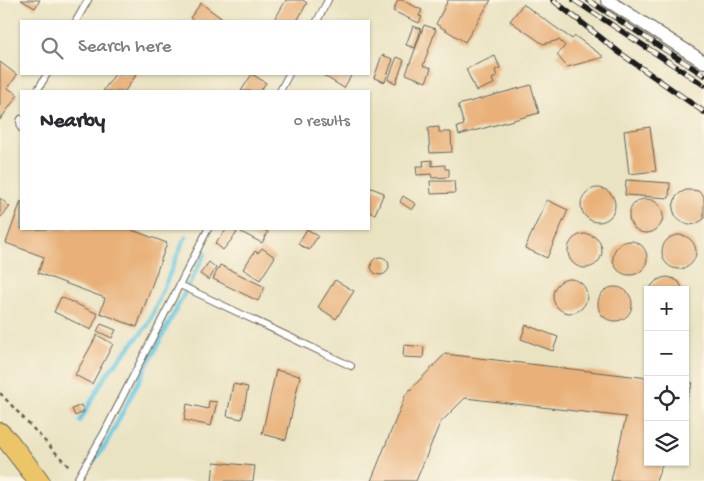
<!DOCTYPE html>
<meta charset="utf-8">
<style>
:root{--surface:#fff;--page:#f7f7f7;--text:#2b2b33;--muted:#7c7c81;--line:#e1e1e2}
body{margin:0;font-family:"Gochi Hand",sans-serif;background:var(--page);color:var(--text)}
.controls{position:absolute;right:15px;bottom:15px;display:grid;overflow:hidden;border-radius:0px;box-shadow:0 1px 4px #0004}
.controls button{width:45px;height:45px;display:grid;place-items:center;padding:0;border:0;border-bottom:1px solid var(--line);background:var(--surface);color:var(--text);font:25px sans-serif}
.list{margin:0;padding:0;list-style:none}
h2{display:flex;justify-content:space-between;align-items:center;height:65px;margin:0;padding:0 20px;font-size:21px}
h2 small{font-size:16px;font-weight:400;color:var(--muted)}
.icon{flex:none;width:28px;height:28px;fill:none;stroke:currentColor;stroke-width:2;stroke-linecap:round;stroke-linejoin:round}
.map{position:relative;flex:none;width:704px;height:481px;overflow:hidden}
.search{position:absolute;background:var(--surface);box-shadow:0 1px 4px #0004;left:20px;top:20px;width:350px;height:55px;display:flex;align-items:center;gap:12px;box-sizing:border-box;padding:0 18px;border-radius:0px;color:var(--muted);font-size:19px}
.panel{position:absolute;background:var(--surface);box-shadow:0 1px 4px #0004;left:20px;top:90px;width:350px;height:140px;border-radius:0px}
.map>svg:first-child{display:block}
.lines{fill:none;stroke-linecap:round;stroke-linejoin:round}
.stream{stroke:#63c7e1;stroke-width:4.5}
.building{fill:#e9b179}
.service-casing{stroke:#646256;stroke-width:8}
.minor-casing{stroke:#646256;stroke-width:14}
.primary-casing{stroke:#646256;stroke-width:22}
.path{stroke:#646256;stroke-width:2.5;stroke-dasharray:4 4;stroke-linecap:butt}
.service{stroke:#fff;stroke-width:6}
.minor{stroke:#fff;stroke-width:12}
.primary{stroke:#edc569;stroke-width:20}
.rail-casing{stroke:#1c1c1c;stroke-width:5.5}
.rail{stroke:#fcf5e5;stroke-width:4;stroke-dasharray:11;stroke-linecap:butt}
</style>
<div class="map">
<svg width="704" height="481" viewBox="0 0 704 481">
<rect width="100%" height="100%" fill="#fcf5e5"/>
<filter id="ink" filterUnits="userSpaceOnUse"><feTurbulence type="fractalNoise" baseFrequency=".02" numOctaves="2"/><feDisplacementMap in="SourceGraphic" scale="10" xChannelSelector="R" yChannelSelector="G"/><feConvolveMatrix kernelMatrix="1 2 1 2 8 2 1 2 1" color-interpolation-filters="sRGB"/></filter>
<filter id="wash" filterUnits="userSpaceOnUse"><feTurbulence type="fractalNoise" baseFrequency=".0096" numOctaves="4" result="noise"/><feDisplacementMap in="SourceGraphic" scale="20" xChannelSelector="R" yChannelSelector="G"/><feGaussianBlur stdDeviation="1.12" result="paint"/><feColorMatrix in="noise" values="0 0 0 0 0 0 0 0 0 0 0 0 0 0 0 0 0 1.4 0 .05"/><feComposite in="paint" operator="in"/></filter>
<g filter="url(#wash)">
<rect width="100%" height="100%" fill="#eae3c2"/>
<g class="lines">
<path class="stream" d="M80,421L106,375L148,325L183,242L186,237
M93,461L105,446L205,254"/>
</g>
<g id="blocks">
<path class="building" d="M21,0H40L35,8Z
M286,0H303L307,3L297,21H278L275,19Z
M398,0H402L422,10L419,16L422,17L419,23L393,11Z
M448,0H491L465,42L436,24Z
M201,3L225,21H194L190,18Z
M523,4L572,39L575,36L604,57L567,67L557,55L565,46L559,40L543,44L510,21Z
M424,25L436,29L423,66L431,69L426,82L406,74Z
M413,26L421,29L415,48L406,45Z
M382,55L393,59L385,82L374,78Z
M495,56L500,68L495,70L497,76L492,79L494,84L476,91L466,69Z
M397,57L404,60L396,83L388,80Z
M0,62L17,75L8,88L18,95L0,120Z
M115,74H137L125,91H103Z
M252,74L266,83L260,91H241Z
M321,74H352L344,88Z
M531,85L539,113L459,135L457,127L464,125L458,105Z
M439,127V132H451L452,152L430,153L428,128Z
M650,127L656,171L629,174L624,131Z
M432,160V166L445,165V169H449V177L432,178L431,174L417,175L416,166H424L423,161Z
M626,180L670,183L669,198L625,195Z
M430,181H454L455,193L431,194Z
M369,187L384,193L375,214L369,212Z
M581 205a17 17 0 1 1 34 0a17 17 0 1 1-34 0Z
M686,190H692L698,191L704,196V219L696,224L689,225L684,223L679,220L675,215L673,209L674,203L676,197L680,193Z
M403,196L416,204L412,210L400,202Z
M0,198L10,207L0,218Z
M629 216a17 17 0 1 1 34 0a17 17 0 1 1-34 0Z
M547,200L568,210L547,258L525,248Z
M21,201V229H133L132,230L167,243L137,327L100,313L105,298L38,273L44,257L6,243Z
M227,229H232L237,233L223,250L215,243Z
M243,229H262L268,232L262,243L241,232Z
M307,229L318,236L309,250L298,244Z
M568 251a17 17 0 1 1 34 0a17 17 0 1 1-34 0Z
M662 252a17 17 0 1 1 34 0a17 17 0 1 1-34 0Z
M613 258a17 17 0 1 1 34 0a17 17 0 1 1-34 0Z
M262,248L275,257L260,280L243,269L255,251L258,253Z
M371 266a9 9 0 1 1 18 0a9 9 0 1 1-18 0Z
M209,262L216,268L209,280L200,274Z
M220,265L265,287L258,301L213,279Z
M668,277L674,279L679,282L683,290H650L652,285L656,281L662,278Z
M553 296a17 17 0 1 1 34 0a17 17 0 1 1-34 0Z
M335,280L354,291L336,319L318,307Z
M598 304a17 17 0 1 1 34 0a17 17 0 1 1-34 0Z
M61,297L98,314L91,330L54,312Z
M101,324L116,330L112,338L97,331Z
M526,325L558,337L553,351L521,339Z
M97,335L113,344L92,384L75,375Z
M404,345L424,347L423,358L403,357Z
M445,354L648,378V462H663L656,481H611L626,417L465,398L440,423L416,481H371L406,394Z
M276,370L300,376L286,440L262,434Z
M685,382L693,383L685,403Z
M233,384L248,387L242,419L227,416Z
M209,401L217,402L211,426L184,420L187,404L208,409Z
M81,405L84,412L75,416L72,409Z
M214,462L255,466L253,481H212Z"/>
</g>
</g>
<g filter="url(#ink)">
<use href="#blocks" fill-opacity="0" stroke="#646256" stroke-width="1"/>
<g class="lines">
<defs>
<path id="service" d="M76,21L88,0
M317,21L328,0
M37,91L47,74
M280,91L289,74
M21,119L20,121L21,128
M180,285L351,366
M76,481L104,433L208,229"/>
<path id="minor" d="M607,0L704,62"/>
<path id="primary" d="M0,433L8,441L39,481"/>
</defs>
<use href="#service" class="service-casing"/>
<use href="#minor" class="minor-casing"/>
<use href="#primary" class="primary-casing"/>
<path class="path" d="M0,393L71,469"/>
<use href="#service" class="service"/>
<use href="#minor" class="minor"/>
<use href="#primary" class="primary"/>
<defs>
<path id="rail" d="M553,0L620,53L704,112
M574,0L704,85
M588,0L704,75"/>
</defs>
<use href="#rail" class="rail-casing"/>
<use href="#rail" class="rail"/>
</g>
</g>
</svg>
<div class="controls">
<button>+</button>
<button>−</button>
<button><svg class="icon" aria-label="locate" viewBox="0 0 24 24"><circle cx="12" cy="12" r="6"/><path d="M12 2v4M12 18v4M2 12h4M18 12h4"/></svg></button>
<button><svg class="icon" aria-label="layers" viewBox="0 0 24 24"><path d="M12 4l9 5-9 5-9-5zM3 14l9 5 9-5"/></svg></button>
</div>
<div class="search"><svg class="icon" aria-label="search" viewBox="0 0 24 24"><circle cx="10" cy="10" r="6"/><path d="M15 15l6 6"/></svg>Search here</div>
<section class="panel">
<h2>Nearby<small>0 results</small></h2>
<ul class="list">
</ul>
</section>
</div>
